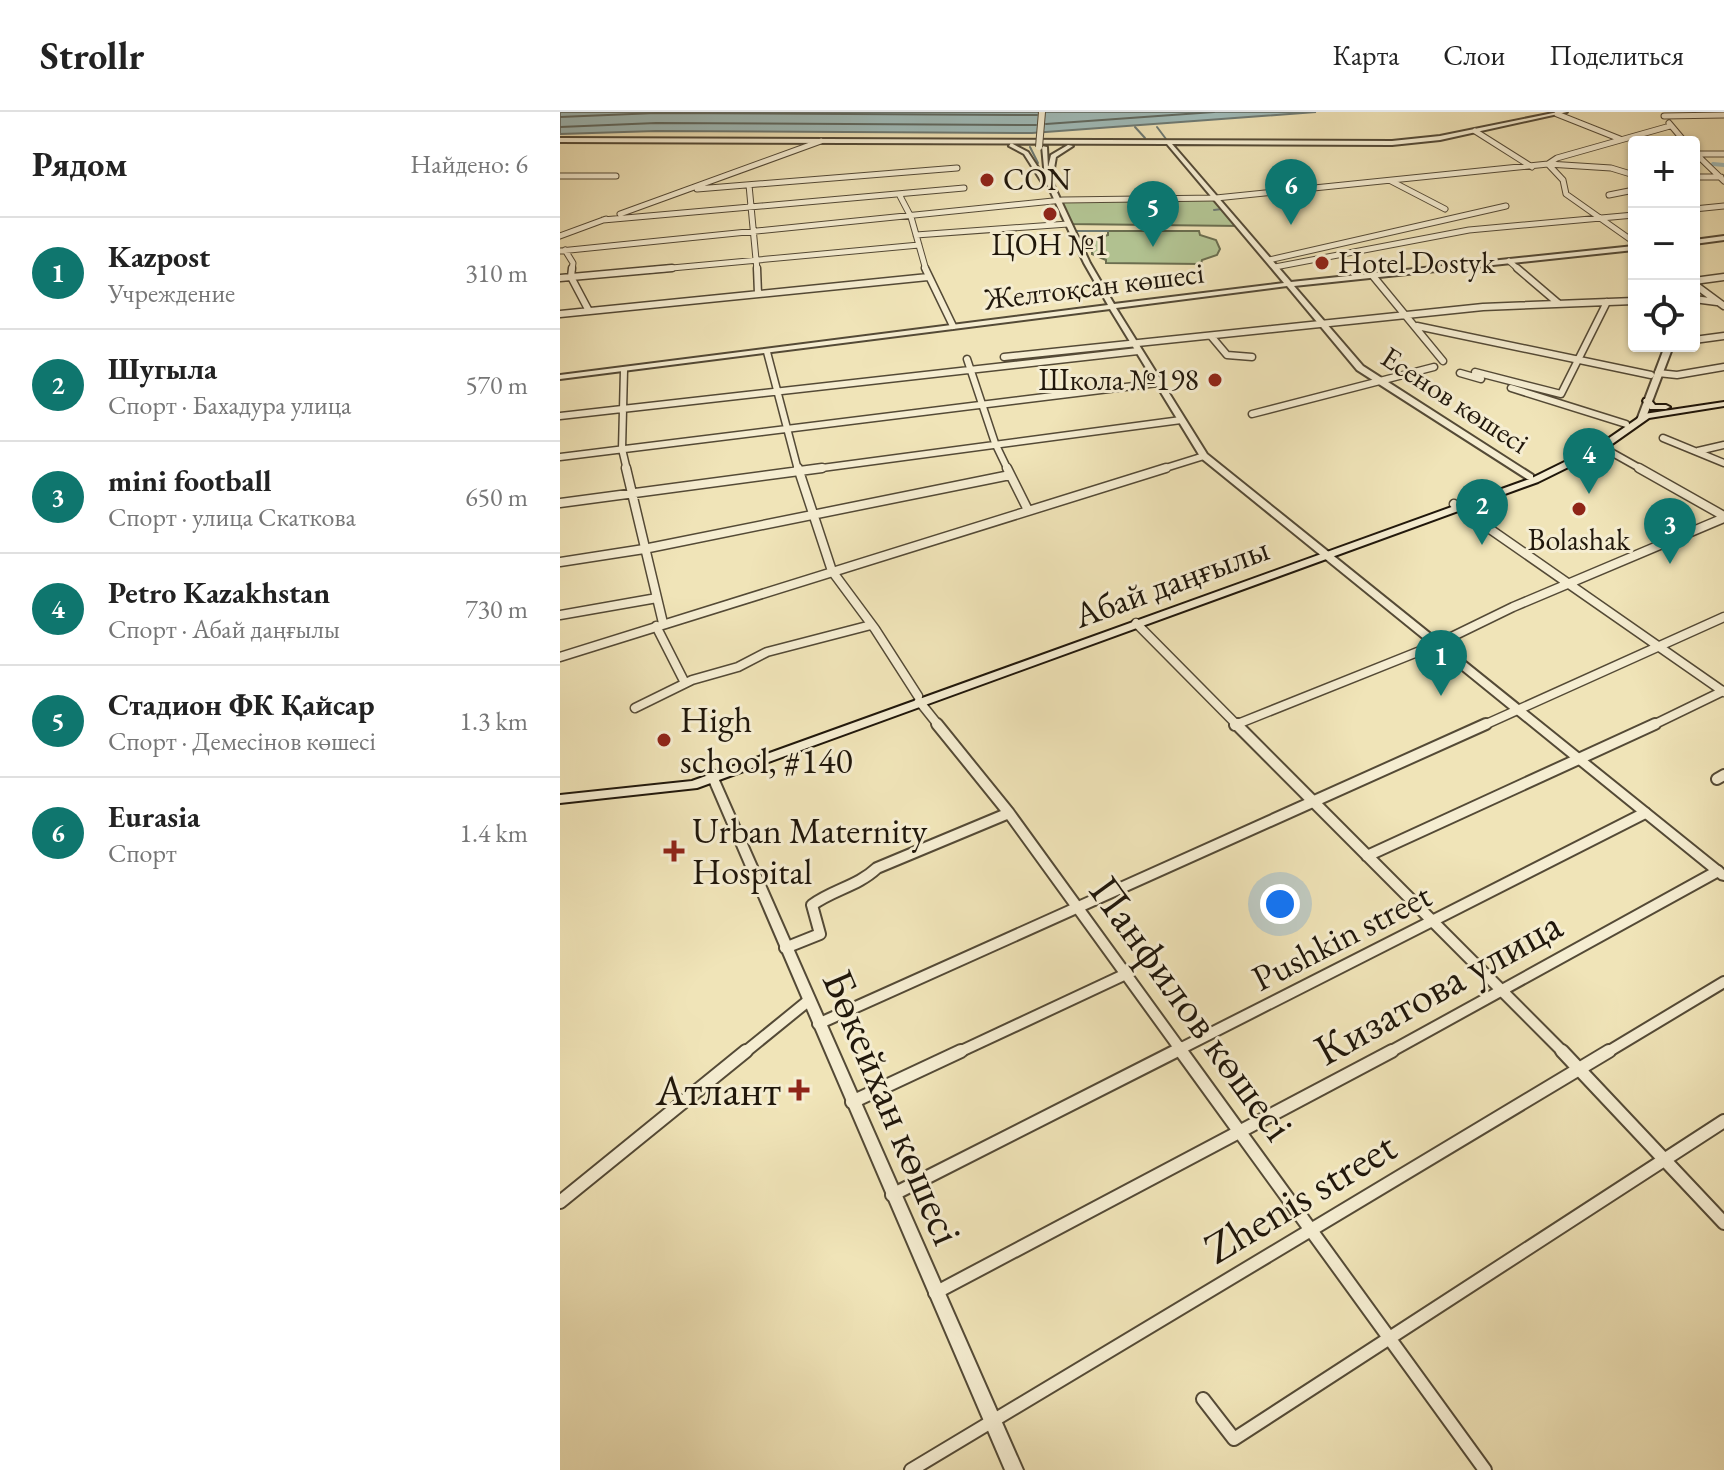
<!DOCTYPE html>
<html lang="ru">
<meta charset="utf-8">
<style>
:root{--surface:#fff;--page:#f6f6f6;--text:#222;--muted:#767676;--line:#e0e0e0;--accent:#0f766e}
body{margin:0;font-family:"EB Garamond",serif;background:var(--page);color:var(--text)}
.controls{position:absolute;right:24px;top:24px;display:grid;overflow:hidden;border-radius:8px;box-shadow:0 2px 6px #0004}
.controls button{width:72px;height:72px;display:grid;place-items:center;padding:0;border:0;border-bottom:2px solid var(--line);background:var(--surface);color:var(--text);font:40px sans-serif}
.you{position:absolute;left:720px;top:792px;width:28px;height:28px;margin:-20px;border:6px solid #fff;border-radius:50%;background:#1a73e8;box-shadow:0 0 0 12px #1a73e833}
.badge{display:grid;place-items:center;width:52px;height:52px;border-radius:50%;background:var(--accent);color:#fff;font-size:26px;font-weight:700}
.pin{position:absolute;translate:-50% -66px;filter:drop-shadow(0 2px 4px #0008)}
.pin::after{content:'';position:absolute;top:42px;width:28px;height:24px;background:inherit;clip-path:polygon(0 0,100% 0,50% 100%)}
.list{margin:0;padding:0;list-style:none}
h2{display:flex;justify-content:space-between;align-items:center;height:104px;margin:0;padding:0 32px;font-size:34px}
h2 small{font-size:26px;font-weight:400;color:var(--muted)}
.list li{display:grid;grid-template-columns:52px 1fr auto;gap:24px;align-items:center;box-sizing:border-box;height:112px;padding:0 32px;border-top:2px solid var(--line)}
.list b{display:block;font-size:30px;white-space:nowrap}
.list p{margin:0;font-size:26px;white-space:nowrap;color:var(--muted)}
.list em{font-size:26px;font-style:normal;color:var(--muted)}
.icon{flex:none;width:44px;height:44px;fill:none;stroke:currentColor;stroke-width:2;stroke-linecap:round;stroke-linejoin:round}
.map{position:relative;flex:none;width:1164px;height:1358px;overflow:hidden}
header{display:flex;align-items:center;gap:48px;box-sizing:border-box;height:112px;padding:0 40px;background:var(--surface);border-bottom:2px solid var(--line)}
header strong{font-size:38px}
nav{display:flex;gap:44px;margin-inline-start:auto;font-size:28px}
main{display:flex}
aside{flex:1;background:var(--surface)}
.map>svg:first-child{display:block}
.green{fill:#b3c594;stroke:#6a6e50;stroke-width:2}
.water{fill:#a0bcba;stroke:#6d7a74;stroke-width:2}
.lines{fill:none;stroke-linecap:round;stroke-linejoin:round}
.shore{stroke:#606a62;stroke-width:2}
.stream{stroke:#6d7a74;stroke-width:2}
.canal{stroke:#a0bcba;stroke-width:4}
.minor-far4-casing{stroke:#544a36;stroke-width:7}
.minor-far3-casing{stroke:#544a36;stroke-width:9}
.minor-far2-casing{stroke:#544a36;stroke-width:11}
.minor-far1-casing{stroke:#544a36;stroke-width:14}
.minor-casing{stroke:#544a36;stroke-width:16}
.tertiary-casing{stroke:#544a36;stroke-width:4}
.secondary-casing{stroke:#20170b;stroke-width:4}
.minor-far4{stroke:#f5edd1;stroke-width:5}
.minor-far3{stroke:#f5edd1;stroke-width:6}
.minor-far2{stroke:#f5edd1;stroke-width:8}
.minor-far1{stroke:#f5edd1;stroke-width:10}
.minor{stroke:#f5edd1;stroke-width:12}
.tertiary{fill:#f5edd1;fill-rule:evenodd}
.secondary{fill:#f5edd1;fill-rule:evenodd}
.tertiary-bridge-casing{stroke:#544a36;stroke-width:8;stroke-linecap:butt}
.tertiary-bridge{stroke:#f5edd1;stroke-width:6}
.poi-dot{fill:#8f2418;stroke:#f5edd1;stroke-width:3}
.labels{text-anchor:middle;stroke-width:6;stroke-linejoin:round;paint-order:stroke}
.far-poi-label{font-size:30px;fill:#20170b;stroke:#f5edd1;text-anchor:start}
.far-street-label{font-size:30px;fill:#20170b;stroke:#f5edd1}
.street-label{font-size:36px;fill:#20170b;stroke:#f5edd1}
.poi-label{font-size:36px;fill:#20170b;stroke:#f5edd1;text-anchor:start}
.near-street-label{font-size:44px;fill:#20170b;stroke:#f5edd1}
.near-poi-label{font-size:44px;fill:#20170b;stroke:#f5edd1;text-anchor:end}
</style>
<header>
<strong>Strollr</strong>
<nav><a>Карта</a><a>Слои</a><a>Поделиться</a></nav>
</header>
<main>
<aside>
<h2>Рядом<small>Найдено: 6</small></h2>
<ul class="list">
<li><span class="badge">1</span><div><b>Kazpost</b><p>Учреждение</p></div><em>310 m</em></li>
<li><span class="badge">2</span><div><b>Шугыла</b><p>Спорт · Бахадура улица</p></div><em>570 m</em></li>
<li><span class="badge">3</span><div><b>mini football</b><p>Спорт · улица Скаткова</p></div><em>650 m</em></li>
<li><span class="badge">4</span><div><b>Petro Kazakhstan</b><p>Спорт · Абай даңғылы</p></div><em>730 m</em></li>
<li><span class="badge">5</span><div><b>Стадион ФК Қайсар</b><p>Спорт · Демесінов көшесі</p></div><em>1.3 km</em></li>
<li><span class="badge">6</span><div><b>Eurasia</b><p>Спорт</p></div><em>1.4 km</em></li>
</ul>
</aside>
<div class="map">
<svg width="1164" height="1358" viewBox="0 0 1164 1358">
<rect width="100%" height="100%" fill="#f0e4b8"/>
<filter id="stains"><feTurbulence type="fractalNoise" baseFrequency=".0025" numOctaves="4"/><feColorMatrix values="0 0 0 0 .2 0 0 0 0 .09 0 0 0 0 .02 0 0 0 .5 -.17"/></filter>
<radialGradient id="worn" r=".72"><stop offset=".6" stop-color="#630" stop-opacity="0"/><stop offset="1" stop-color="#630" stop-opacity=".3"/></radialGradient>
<path class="green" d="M656,86L679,114L508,112L496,89Z
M548,119H639L640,123L656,128L660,137L657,143L642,148L641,152L546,151V148L532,142V128L548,123Z"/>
<path class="water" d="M0,0H756L472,21L96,19L0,22Z"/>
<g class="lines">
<path class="shore" d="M0,5L96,1L477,3
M486,12L654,0
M0,15L96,11L476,13"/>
<path class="stream" d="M575,15L585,26
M597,15L606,27
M470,35L478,51
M481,58L485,66
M654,98L662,97
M514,119H548"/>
<path class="canal" d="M1153,52L1164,53"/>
<defs>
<path id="minor-far4" d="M997,2L1060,27
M1104,4L1164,3
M1109,11L1125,30
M915,19L972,55
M1134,40L1164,69
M1136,42H1164
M988,52L997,46L1110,14
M988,52L1003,68L1006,82L1074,130
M0,64H56
M1134,65H1161
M831,69L885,97
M189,73L197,158
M137,77L397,56
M1049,83L1074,78
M340,84L351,105L366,158
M1134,97L1164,94
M60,102L261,29
M43,108L404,76
M356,123L508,112
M0,124L46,107
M5,138L13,151L12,158
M0,139L503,88L656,86L988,52L1051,56L1074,63
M709,148L946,94
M949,149L959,158
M715,155L909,118L1074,103
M90,158L359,133"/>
<path id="minor-far3" d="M12,156L11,165L29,199
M197,156L198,182
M365,156L393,214
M957,156L998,191
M813,164L883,249
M0,166L112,156
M1134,169L1164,165
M1134,172L1164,194
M1134,187L1157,190
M0,202L368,165
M857,214L1091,263
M651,224L667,243L692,245
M1134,228L1164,224
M207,240L238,358
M444,245L923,195L1074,189
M407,247L435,331L448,358
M64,258L62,337L67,358
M915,260L1001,282L1047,190
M900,261L921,267
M1098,261L1117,263L1164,255
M951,276L1066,312
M692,302L874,255
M0,304L578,239
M1103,326L1164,351
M1042,335L1083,358
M1138,339L1164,333
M0,345L598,271
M247,358L621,308
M599,358L644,344"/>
<path id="minor-far2" d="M66,356L103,511
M238,356L272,459L315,517L358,584
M447,356L468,398
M1079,356L1164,404
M0,391L262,356
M894,392L1164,580
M0,450L84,437L450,363
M0,503L97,486
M576,511L678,614
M96,514L125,571
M0,545L606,356
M359,589L379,614
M75,596L132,568L178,555L207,540L311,513
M675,613L875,533L953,495L1164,406
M922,614L1164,505
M1091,614L1163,579"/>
<path id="minor-far1" d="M377,612L449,701L623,941
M676,612L1004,941
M675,613L678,612
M1157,667L1164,663
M807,744L1095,612
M225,836L260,822L252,793C272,778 298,774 317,756L449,701
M258,912L926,612
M184,941L248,889
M397,941L566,862
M612,941L1085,701
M828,941L1158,759
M1046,941L1164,870"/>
<path id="minor" d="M621,939L925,1358
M1002,939L1164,1111
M292,990L401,939
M332,1083L616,939
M0,1090L186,939
M375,1181L832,939
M643,1287L674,1327L1164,1009
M351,1358L1049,939"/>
<path id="tertiary" d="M998,0H1007L880,28L832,33L612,32L731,170L1074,134V138L734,174L803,254L973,363V367H967L797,258L727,174L556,196L647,342L1164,758V768L1160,767L641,346L550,197L0,267V263L548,193L524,151L487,72H483L464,42L449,34L451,31L468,40L485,66L482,34L487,35L488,56L491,43L508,33L513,34L496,45L493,62L489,63L530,151L554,192L724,171L607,32L0,30V26L832,29L880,24Z
M1164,124V128L1134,132V128Z
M1105,234H1113L1085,308L1078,310L1077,308Z
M150,655L155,659L463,1358H445L145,659Z"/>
<path id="secondary" d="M1084,287H1090L1095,293H1106L1110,295L1106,297H1090L1083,289Z
M1164,290V294L1089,306L1045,337L978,370L137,676L0,691V683L132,669L972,366L1039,333L1084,302Z"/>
</defs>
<use href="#minor-far4" class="minor-far4-casing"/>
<use href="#minor-far3" class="minor-far3-casing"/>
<use href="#minor-far2" class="minor-far2-casing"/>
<use href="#minor-far1" class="minor-far1-casing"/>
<use href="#minor" class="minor-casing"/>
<use href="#tertiary" class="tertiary-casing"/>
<use href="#secondary" class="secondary-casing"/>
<use href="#minor-far4" class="minor-far4"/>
<use href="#minor-far3" class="minor-far3"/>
<use href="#minor-far2" class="minor-far2"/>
<use href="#minor-far1" class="minor-far1"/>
<use href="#minor" class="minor"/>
<use href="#tertiary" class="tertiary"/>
<use href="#secondary" class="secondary"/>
<defs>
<path id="tertiary-bridge" d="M479,35L482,0"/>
</defs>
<use href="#tertiary-bridge" class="tertiary-bridge-casing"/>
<use href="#tertiary-bridge" class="tertiary-bridge"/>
</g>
<g class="poi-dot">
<circle cx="427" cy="68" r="8"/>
<circle cx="490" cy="102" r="8"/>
<circle cx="762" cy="151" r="8"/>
<circle cx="655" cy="268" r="8"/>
<circle cx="1019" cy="397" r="8"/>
<circle cx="104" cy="628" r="8"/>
<path d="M110 727h8v8h8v8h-8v8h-8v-8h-8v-8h8z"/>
<path d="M235 966h8v8h8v8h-8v8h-8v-8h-8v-8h8z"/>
</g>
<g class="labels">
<g class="far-poi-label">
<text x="443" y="78">CON</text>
<text x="490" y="143" text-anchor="middle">ЦОН №1</text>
<text x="778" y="161">Hotel Dostyk</text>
<text x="639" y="278" text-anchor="end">Школа №198</text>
<text x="1019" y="438" text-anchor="middle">Bolashak</text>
</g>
<g class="far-street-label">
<text transform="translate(534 174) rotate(-7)" y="10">Желтоқсан көшесі</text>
<text transform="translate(895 288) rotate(33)" y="10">Есенов көшесі</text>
</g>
<g class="street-label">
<text transform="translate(611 469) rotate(-20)" y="13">Абай даңғылы</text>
<text transform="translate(781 824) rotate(-27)" y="13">Pushkin street</text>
</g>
<g class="poi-label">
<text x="120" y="620">High<tspan x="120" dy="41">school, #140</tspan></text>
<text x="132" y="731">Urban Maternity<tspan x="132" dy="41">Hospital</tspan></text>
</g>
<g class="near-street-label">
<text transform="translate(878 875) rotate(-29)" y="15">Кизатова улица</text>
<text transform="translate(632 896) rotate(54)" y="15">Панфилов көшесі</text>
<text transform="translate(333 995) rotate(67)" y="15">Бөкейхан көшесі</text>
<text transform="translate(740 1085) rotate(-31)" y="15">Zhenis street</text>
</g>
<g class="near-poi-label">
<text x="221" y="993">Атлант</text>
</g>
</g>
<rect width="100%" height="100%" filter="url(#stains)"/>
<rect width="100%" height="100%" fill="url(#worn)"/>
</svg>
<div class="controls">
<button>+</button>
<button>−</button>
<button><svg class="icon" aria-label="locate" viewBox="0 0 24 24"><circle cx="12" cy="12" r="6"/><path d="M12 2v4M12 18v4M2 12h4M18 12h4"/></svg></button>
</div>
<div class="you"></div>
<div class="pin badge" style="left:881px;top:584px">1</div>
<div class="pin badge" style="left:922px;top:433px">2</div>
<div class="pin badge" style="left:1110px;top:452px">3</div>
<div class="pin badge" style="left:1029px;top:382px">4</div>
<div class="pin badge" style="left:593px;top:135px">5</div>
<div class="pin badge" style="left:731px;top:113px">6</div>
</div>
</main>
